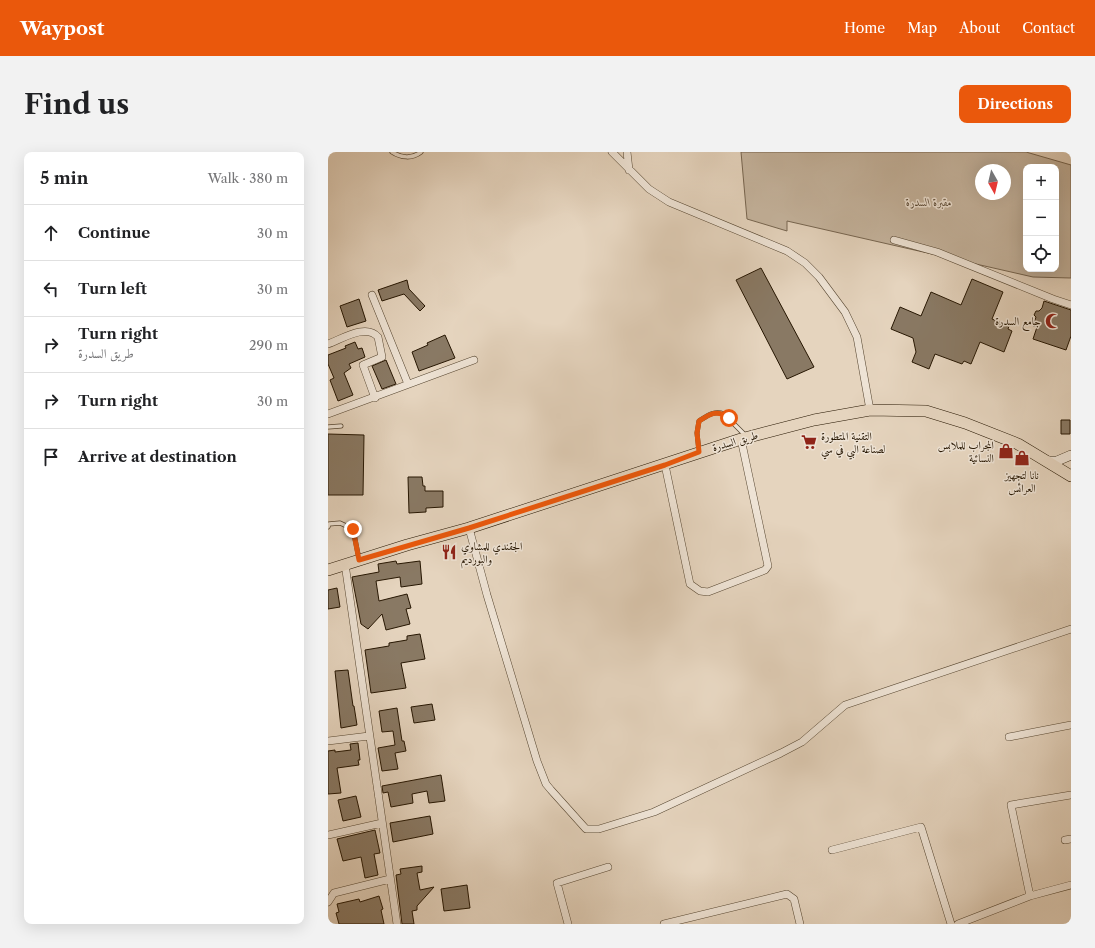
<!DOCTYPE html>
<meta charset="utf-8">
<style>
:root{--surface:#fff;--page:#f2f2f2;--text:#202124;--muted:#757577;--line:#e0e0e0;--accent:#ea580c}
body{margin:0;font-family:"Libre Caslon Text",Amiri,serif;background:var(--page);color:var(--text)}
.controls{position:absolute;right:12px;top:12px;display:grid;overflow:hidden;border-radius:8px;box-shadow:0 4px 16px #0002}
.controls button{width:36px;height:36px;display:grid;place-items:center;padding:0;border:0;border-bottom:1px solid var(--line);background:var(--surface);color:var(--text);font:20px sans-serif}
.compass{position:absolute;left:647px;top:12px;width:36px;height:36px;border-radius:50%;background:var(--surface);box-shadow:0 4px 16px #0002;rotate:172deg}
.stop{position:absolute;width:12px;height:12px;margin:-9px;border:3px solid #ea580c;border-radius:50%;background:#fff}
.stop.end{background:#ea580c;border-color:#fff;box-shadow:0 1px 4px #0008}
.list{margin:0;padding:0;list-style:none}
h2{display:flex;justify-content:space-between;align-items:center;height:52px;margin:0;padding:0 16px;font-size:17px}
h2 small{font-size:13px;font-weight:400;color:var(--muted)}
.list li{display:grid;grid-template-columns:26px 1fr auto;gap:12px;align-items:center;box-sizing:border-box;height:56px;padding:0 16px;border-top:1px solid var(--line)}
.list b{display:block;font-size:15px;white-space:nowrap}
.list p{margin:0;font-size:13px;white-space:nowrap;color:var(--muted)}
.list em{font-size:13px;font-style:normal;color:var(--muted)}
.icon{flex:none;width:22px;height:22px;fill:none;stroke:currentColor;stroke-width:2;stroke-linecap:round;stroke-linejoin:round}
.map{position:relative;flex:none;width:743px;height:772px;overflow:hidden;border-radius:8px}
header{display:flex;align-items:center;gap:24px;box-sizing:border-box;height:56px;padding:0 20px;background:var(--accent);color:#fff}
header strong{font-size:19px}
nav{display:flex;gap:22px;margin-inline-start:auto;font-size:14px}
.intro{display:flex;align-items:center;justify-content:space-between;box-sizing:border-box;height:96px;padding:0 24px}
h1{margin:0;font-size:28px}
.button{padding:10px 18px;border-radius:8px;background:var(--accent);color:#fff;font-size:14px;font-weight:700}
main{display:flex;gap:24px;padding:0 24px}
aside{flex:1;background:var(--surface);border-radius:8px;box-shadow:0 4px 16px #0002}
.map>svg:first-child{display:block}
.green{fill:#c5b49e;stroke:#766550;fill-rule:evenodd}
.building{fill:#897964;stroke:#261602}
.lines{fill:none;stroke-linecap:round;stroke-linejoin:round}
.lane-casing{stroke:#564631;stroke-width:5}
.street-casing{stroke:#564631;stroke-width:8}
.secondary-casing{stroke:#261602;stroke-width:10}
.primary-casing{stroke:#261602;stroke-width:12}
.lane{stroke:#eee3d5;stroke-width:3.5}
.street{stroke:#eee3d5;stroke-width:7}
.secondary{stroke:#eee3d5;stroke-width:9}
.primary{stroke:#e5d4be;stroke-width:11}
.route{stroke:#ea580c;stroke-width:5}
.labels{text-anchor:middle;stroke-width:3;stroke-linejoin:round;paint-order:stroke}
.park-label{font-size:11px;font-style:italic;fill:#564531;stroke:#eee3d5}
.poi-label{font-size:11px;fill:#261602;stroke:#eee3d5;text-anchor:end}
.street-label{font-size:11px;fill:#261602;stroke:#eee3d5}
</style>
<header>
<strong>Waypost</strong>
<nav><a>Home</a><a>Map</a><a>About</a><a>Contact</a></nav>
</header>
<div class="intro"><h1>Find us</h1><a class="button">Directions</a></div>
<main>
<aside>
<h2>5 min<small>Walk · 380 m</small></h2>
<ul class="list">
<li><svg class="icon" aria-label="ahead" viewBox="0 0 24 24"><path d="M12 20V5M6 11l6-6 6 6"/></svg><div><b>Continue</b></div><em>30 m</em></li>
<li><svg class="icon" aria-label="left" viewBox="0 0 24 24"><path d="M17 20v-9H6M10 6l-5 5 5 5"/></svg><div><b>Turn left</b></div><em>30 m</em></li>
<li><svg class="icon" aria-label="right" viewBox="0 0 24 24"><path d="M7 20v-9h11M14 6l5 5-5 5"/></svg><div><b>Turn right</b><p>طريق السدرة</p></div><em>290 m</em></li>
<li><svg class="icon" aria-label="right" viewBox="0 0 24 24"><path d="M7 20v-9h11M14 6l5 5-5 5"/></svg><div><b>Turn right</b></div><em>30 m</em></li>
<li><svg class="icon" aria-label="arrive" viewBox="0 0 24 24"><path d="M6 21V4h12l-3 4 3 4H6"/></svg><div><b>Arrive at destination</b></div></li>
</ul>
</aside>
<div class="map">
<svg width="743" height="772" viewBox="0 0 743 772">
<rect width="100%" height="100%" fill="#e5d4be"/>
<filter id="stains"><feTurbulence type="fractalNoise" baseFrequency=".005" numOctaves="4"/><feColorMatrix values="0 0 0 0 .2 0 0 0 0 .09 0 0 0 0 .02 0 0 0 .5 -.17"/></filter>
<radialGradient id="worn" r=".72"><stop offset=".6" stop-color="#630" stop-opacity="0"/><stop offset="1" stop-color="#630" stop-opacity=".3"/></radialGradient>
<path class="green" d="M413,0H698L743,13V126L705,125L459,69V79L419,67ZM698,15H728V117H698ZM653,18H677V42H653Z"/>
<path class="building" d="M433,116L486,215L459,227L408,128Z
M644,127L675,140L664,167L681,174L680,177L684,179L676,200L652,190L643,212L636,209L634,212L607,202L601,217L584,210L588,200L585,186L563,177L572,155L593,164L603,140L633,153Z
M79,128L81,137L97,154L92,159L76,142L54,149L50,138Z
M31,147L38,169L19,175L12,154Z
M716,149L743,158V184L738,198L705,187L709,175L705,174L708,165L706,163L708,159H711L714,156Z
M117,183L127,206L91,219L84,200L100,193L99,191Z
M27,190L30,197L34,196L37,205L21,212L23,216L16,221L25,243L10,249L2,228L6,226L0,212V203L18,196L17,194Z
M58,208L68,232L54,237L44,214Z
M733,268H742V282H733Z
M0,282L36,283L35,343H0Z
M80,325H94L95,334H97V339H115V355L98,356V360L81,361Z
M68,409L69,412L92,409L94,432L73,435L72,425L48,429L51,449L79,442L83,456L78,457L82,472L58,478L54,462L40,477L33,472L24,425L51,420L50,412Z
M9,436L12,455L0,457V438Z
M92,482L97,507L73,511L78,536L43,541L37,498L61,494V491L79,488V484Z
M20,518L25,554H26L29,573L13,576L7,519Z
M104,552L107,568L86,571L83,555Z
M69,556L74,589H76L78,599L67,601L70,617L54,619L50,596L67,593L65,579L54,580L51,559Z
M30,591L32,608H30L31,613L9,616L13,641L0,642V599L7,598V600L23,598L22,592Z
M113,623L117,649L101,651L99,639L84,642L85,651L63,655L60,640L55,641L54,634Z
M28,644L33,665L15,669L10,648Z
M102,664L105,682L65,690L62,671Z
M47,678L52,701L46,702L50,723L37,726L33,705L15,709L9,687Z
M94,714V720L89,721L92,738L106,735L89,754V758L84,759L86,772H74L68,723L73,722L72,717Z
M139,733L142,756L116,759L113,737Z
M51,744L55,757L53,758L56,772H11L8,761L11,760L9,752L31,747L32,750Z"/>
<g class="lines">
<defs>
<path id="lane" d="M64,0C73,6 84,7 93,0
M0,275L13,274
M371,299L369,281L371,269C379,264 386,258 396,262L417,283
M0,375L1,372L12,371L25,377L31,407"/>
<path id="street" d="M284,0L321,37L341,50L459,99L477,111L491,125L517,160L529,185L542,258
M299,0L301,18
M566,88L609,100L725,147L743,153
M44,143L80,232
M0,192C14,187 38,171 50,185L54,205L35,213L47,246
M0,262L146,208
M337,313L362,432L372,439L380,440L437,418L440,414L413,287
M141,376L159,443L209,609L218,632L223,638L258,677H271L326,660L453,601L474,590L517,553L743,477
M17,412L69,772
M681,585L743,573
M0,589L41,584
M0,683L54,671
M737,688L743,687
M504,698L593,675L623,772
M702,744L683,653L743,643
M0,750L6,741L62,727
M240,772L229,731L280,715
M336,772L459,742L466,747L472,772
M630,772L702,744L743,733"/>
<path id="secondary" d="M718,309H729L743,303"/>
<path id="primary" d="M0,418L79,393L141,376L413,287L486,268L542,258L598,259L637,271L690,292L743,324"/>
</defs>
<use href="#lane" class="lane-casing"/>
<use href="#street" class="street-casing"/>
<use href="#secondary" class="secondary-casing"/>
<use href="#primary" class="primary-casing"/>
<use href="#lane" class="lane"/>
<use href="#street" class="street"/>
<use href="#secondary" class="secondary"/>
<use href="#primary" class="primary"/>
</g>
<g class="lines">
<path class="route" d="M25,377L31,408L141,376L337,313L371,300L369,281L371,269C382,262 389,257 401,266"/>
</g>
<defs>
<symbol id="mosque-bare" viewBox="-9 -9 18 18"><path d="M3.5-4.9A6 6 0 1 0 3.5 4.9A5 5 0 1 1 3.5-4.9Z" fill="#8f2418" stroke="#eee3d5" stroke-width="2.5" paint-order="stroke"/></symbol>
<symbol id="supermarket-bare" viewBox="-9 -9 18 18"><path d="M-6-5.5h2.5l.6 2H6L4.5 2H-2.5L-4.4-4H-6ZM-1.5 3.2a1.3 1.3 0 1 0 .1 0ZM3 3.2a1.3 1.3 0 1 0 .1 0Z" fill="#8f2418" stroke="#eee3d5" stroke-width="2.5" paint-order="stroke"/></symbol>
<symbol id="shop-bare" viewBox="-9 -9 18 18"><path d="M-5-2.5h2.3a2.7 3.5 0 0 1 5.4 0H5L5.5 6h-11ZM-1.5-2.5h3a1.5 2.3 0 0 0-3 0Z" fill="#8f2418" stroke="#eee3d5" stroke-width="2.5" paint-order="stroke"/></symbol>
<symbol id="restaurant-bare" viewBox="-9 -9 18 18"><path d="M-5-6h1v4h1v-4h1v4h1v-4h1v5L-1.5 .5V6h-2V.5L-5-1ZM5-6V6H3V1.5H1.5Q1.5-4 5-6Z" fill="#8f2418" stroke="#eee3d5" stroke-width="2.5" paint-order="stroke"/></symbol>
</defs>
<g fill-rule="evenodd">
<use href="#mosque-bare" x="714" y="158" width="22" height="22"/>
<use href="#supermarket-bare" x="470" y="279" width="22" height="22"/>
<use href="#shop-bare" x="667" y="288" width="22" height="22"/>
<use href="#shop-bare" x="683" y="295" width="22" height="22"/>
<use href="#restaurant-bare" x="110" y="389" width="22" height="22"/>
</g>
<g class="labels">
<g class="park-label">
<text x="601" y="54">مقبرة السدرة</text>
</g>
<g class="poi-label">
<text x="713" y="173">جامع السدرة</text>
<text x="493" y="288" text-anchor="start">التقنية المتطورة<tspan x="493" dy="13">لصناعة البي في سي</tspan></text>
<text x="666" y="297">المجراب للملابس<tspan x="666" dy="13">النسائية</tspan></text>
<text x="694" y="327" text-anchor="middle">نانا لتجهيز<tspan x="694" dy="13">العرائس</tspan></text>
<text x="133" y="398" text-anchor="start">الجقندي للمشاوي<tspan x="133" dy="13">والبورديم</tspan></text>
</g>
<g class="street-label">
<text transform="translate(407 289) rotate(-16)" y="4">طريق السدرة</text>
</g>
</g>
<rect width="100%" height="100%" filter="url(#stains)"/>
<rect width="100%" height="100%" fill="url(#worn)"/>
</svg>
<div class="controls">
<button>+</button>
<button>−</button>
<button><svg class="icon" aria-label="locate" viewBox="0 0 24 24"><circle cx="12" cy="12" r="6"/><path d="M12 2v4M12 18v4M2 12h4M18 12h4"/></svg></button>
</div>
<svg class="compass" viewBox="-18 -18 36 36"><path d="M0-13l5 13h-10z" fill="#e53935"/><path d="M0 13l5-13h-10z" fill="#757577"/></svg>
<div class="stop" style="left:401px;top:266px"></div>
<div class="stop end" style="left:25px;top:377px"></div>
</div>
</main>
